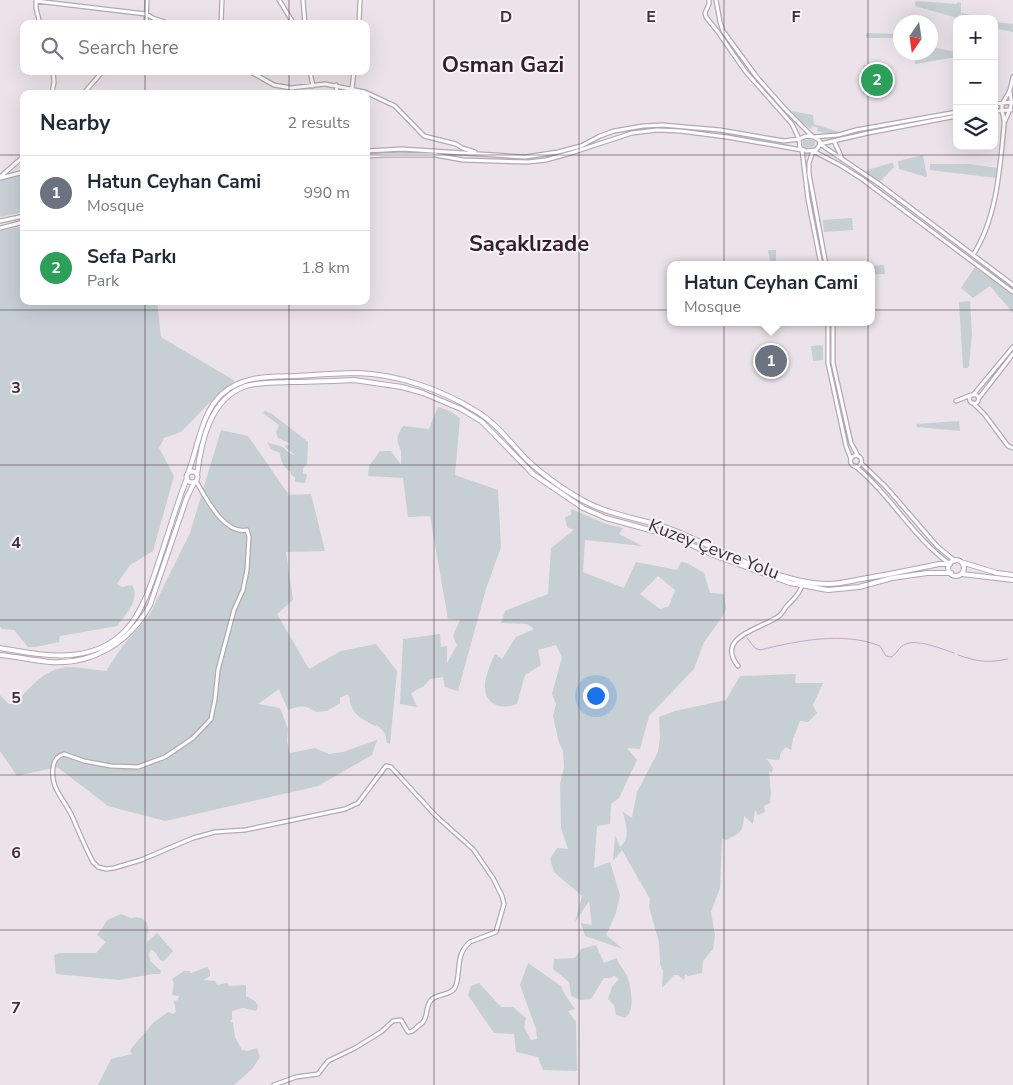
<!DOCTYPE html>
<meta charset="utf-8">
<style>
:root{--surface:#fff;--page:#f6f6f7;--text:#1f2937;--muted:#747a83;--line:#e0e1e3;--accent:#7c3aed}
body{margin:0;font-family:"Nunito Sans",sans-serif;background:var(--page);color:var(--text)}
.controls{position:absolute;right:15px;top:15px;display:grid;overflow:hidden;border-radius:10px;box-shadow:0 5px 20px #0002}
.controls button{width:45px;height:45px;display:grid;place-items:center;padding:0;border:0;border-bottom:1px solid var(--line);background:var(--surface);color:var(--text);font:25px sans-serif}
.compass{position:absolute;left:893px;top:15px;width:45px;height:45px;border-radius:50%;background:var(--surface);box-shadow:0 5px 20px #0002;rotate:193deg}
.you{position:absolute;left:595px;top:695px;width:18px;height:18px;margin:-12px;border:4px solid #fff;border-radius:50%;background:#1a73e8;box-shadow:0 0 0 8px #1a73e833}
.badge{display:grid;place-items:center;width:32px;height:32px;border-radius:50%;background:var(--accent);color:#fff;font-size:16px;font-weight:700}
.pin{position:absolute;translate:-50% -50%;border:2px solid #fff;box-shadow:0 1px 5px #0006}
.popup{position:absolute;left:667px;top:261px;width:208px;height:65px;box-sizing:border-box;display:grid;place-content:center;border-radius:10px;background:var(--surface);filter:drop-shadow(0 1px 4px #0005);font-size:16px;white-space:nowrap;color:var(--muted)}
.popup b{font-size:19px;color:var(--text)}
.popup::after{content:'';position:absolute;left:50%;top:100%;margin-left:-10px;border:10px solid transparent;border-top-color:var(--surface)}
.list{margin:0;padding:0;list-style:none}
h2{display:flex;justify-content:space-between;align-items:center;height:65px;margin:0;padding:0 20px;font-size:21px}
h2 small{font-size:16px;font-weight:400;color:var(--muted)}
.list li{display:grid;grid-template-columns:32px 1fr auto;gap:15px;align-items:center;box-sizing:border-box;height:75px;padding:0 20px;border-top:1px solid var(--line)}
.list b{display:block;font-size:19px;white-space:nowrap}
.list p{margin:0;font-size:16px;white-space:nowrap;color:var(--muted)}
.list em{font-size:16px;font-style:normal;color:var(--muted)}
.icon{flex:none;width:28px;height:28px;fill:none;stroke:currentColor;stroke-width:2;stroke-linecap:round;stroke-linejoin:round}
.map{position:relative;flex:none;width:1013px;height:1085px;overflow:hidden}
.search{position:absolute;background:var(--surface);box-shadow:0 5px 20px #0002;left:20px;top:20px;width:350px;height:55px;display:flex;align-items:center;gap:12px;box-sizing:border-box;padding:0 18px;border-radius:10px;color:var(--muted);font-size:19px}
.panel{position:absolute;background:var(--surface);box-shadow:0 5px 20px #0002;left:20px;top:90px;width:350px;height:215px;border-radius:10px}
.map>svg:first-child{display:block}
.green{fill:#c5cfd4;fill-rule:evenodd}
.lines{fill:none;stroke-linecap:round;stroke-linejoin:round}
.stream{stroke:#c8a1c5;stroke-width:1}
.secondary-casing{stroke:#b5a8b2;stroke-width:5.5}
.primary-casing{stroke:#b6a3b2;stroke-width:6}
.secondary{stroke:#fff;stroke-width:3}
.primary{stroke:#fff;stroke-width:4}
.grid{fill:none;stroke:#422c3d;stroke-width:1;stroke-opacity:0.55}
.labels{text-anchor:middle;stroke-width:4;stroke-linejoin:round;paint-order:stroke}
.street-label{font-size:18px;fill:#422c3d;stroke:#f8f3f7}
.district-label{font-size:22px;font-weight:bold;fill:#331e2e;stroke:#f8f3f7}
.grid-label{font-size:16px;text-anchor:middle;font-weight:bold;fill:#422c3d;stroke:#f8f3f7;stroke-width:4;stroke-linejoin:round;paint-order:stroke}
</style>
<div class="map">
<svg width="1013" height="1085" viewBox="0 0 1013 1085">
<rect width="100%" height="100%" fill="#ebe3e9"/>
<path class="green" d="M918,1L956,4L958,2L961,3V13L991,19H961L915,6V2Z
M994,19L995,22L1013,24V32L994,28Z
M866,33L900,34V38H866Z
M931,47L957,52V57L915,64V53L930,52Z
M863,65L888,66L891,68L892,92L889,94H863Z
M792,111L813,115L814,124L839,132V133H825L817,131L818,128L812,126L811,129C802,124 797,118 792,111Z
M809,139L815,141V146L806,148L803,145V140Z
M923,155L927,176L926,177L899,169L898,161Z
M891,163H893L894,167L879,183L864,173L867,170Z
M930,164H968L998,168L996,178L930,170Z
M24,175V212L0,217V180Z
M852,218L853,230L824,232L823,220Z
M24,226V301H157L161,337L235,381L210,402L181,432L164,438L159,448L174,476L153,551L130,565L117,584L122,587L132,585C141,600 125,615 117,626L60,636L59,642L36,647H28L14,630L2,629L0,626V231Z
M769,250H776V265H771L768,251Z
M884,265L885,274H871V266Z
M975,267L1013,295V313L990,286L973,298L961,288Z
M970,301L972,334L969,366L968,368H963L959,302Z
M823,345V360L813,361L811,346Z
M438,407L450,411L460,418L455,475L498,490L501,547L486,589L458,691L445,687L443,677L430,679L424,686L411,693L417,707L400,704L403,639L440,634L441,647L447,646V663L457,645L453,636L460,620L448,619L430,516L408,517L403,478L368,476L369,466L380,451H391L401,465C401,460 402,453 400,448C396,439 397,435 403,426L429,429Z
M265,411L272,414L308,442L307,465L303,468V473L307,475L305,483L295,482V477L291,475V472C283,467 281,462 280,453L271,449L267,442C272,445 275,444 280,446C286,448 288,454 295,455L285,447L286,445H290L289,443L278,438L276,432L279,425L263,413Z
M959,421L960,431L917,427L916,424Z
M221,430L248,436L289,495L311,494L325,551L286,552L293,600L277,614L309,669L341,651L376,644L397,671L390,744L387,743L385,733L377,725L375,726C366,721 354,716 351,705C349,700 351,699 348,694L340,698V703L327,711L316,712C306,705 299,705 288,710L279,689L258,704L280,708L288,729L287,742L290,753L315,748L329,754L343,752L377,740L372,755L318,786L165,821L108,806L57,767L17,776L0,751V695L9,704H15C30,687 46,667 70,667C82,667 94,670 106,671L122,647L150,614L190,533Z
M571,509L606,524L623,528L619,534L642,546L585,540L583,572L624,588L636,562L677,570L681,562L687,563L704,573L710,593L724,594L726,609L723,616L704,642L694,669L649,716L640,749L627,748L637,760L619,798L611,804L610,824L597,826L594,868L610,862L620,895L616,913L606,935L623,949L585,936L581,923L592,925L589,901L575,922L582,896L554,872L550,859L557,848L568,849L561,828L560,784L564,767L563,751L559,743L553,716L556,704L552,694L562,657L556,645L538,650L541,665L525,675L517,704C503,710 486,706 485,688C484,680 491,661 495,654L502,659L516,637L534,629L527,624L501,623L505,611L548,594L551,548L574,530L567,527L565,517L571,515ZM658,576L675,590L669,606L660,609L640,594Z
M796,674L795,683H823L813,705L817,713L808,722L800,721L793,739L791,750L786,747L781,752L779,760L767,759L773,768L772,773L769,771L771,793L770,803L764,806L765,812L758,815L755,810L753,824L744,816C743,832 741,833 726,840L722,838L720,888L711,912L715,935L713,949L703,961L702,973L688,976L685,974L684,980L678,975H674L662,988L663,971L660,964L659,942L649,907L650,899L622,850L613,861L615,835L620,847C631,837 626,825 623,812L632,818L637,792L658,752L660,737L659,717L675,711L726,700L740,676Z
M121,914L131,918C140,915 149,920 148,930C148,935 146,938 147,942L157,933L173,951L164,961L160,960L155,952L151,949L149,954L150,961L161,971L160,974H153L119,980L56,974L54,955L59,953H96L106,942L97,935C100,930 104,926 107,920Z
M596,945L604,963L616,958C619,964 624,970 627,976C631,987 636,1010 625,1018L616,1015L614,1005L608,999L612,987L619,979L614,976L609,978H604L591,999L581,1000L571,996L569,982L553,969L554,959L575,958L581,949Z
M528,963L561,986L564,993L575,1009L568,1011L576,1022L577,1071L543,1070L538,1057L516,1052L514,1034L494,1033L468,995L471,986L479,983L501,1007H513L526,1018L524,1027L531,1040L537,1039L536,1029L520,985Z
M207,967L210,971V976L203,980L215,981L217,985L227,983L229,986L246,985V996L255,1001L258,1006L256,1011L243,1008L232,1011V1019L230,1021L233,1023L235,1037L242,1050L247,1051L257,1048L260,1057L252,1069L234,1085H98L111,1059L132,1054L130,1050L154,1022L168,1012L173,1014L176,1012L174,1001L178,1000L179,996L172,995L174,983L172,979L184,971H189L191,973Z"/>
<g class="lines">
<path class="stream" d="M747,638L755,648L760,650C797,641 843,631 880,646L886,656L891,657C897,654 899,646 906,644C918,639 942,649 954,653
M958,655C978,662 988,663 1008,659"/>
<defs>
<path id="secondary" d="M36,0V8L40,24
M279,0L294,24
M303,0L305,24
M716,0L720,22L723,31L756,76L785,109L813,137L838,135L856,130L957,112
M36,1L146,14L153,18L170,24
M146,24L147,0
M221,24L222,0
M359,24L360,0
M249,71L274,85L291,88L325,84L365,92L395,106L424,136L456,144L462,148L475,152
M310,71L313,86
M336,85L337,94
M352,89L354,71
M52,94L54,82L53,71
M83,94L103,71
M994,104L1012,102
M994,111L1011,110
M1005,121C1010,108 1013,108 1010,92
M806,136L814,137L820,141L819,146L816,150L806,151L800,148L799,139Z
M834,141L841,156
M820,144L879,184L1013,285
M820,144L868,133L957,116
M366,151L402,149L525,157L558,152L581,146L600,136L614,131L643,126L662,125L720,130L784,141L799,139L792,124L745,71L718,32L706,17L705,13L709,4V0
M366,156L384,155H435L463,160L528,162L546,160L571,153L632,133L657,130L680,131L727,137L802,150L808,199L821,265
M0,177L24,156
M0,178L24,172
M0,221L24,216
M0,228L24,222
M973,255C997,218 1000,168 1004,125C1005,118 1001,112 1002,106C1003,100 1007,97 1009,92C1011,88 1012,82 1013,77
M826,265L809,174V163L813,151L840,165L862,179L1013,292
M828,322V363L846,446L851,459
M833,322V363L851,443L858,456
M969.5 399a4.5 4.5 0 1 1 9 0a4.5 4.5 0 1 1-9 0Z
M973,395L1013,347
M979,398L1013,354
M956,401L971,395
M973,403L985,415L1008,446L1013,448
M850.5 461a5.5 5.5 0 1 1 11 0a5.5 5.5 0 1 1-11 0Z
M861,463L886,487L937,546L955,561
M855,466C891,495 913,538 950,564
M196,481C206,498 224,535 247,530L249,537L247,570L243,590L234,610L218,670L215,699L211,719L193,738L165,757L138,767L111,766L84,761L64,754C57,756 54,760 53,768C50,788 64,799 72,816C79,832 85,847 93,862L98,867L106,869L114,868L141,860L193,838L215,832L245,830L345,809L358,803L386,766L391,767L436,816L473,849L493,878L502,896L504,904L496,932L470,942C455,955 461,970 456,985C453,996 438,993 431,1000C425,1008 428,1016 423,1022C422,1024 419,1025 417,1027C414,1030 413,1032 408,1032L401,1020L393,1021L381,1032L355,1048L328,1061L318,1074L296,1077L274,1085
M738,666C714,636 764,628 779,616C782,614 784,610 786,607C794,598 797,598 802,586"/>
<path id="primary" d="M186.5 477a5.5 5.5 0 1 1 11 0a5.5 5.5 0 1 1-11 0Z
M188,473C198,448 201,413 222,394C243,375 270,377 296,376C316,375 337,373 357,373C398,374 442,390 476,411C496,423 510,442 526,459C543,475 569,494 590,504C616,517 646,519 673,530C718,548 779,584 828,584C841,584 854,580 867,578C891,574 915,569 939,564H950
M197,475C201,442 210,398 246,386C259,382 275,383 288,382C310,382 332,381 354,380L402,387L423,393L461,409L481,421L491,431L533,474L583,508L606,518L672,536L711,554L790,583L828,590L859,587L892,578L927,573H951
M948 568a8 8 0 1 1 16 0a8 8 0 1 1-16 0Z
M961,562L997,573L1013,575
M962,574L1013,580
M0,648C23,652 48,657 72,655C131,649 144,606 160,558C169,531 177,504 187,478
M0,655C17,657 33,660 50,662C93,665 130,642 150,605L187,497L194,483"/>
</defs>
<use href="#secondary" class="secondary-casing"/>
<use href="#primary" class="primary-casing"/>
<use href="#secondary" class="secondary"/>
<use href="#primary" class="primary"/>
</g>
<path class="grid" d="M145,0V24M289,0V24M434,0V1085M579,0V1085M724,0V1085M868,0V1085M145,71V94M289,71V94M0,155H24M366,155H1013M145,301V1085M289,301V1085M0,310H1013M0,465H1013M0,620H1013M0,775H1013M0,930H1013"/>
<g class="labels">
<g class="street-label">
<text transform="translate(714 549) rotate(21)" y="6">Kuzey Çevre Yolu</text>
</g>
<g class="district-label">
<text x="503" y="72">Osman Gazi</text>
<text x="529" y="251">Saçaklızade</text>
</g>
</g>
<g class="grid-label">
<text x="506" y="22">D</text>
<text x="651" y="22">E</text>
<text x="796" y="22">F</text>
<text x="16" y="393">3</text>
<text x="16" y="548">4</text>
<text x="16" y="703">5</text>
<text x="16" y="858">6</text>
<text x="16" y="1013">7</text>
</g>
</svg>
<div class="controls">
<button>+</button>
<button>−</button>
<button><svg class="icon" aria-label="layers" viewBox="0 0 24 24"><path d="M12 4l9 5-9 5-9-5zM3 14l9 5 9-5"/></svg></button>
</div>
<svg class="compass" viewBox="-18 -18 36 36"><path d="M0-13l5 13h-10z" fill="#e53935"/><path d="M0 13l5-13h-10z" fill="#747a83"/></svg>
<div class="you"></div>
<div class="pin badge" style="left:771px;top:361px;background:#6b7280">1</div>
<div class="popup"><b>Hatun Ceyhan Cami</b>Mosque</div>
<div class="pin badge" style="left:877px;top:80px;background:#2e9e5b">2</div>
<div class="search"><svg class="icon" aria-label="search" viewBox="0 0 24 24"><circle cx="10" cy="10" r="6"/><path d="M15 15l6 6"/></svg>Search here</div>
<section class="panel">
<h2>Nearby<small>2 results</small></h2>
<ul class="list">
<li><span class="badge" style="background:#6b7280">1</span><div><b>Hatun Ceyhan Cami</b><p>Mosque</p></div><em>990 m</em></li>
<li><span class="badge" style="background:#2e9e5b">2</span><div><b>Sefa Parkı</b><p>Park</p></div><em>1.8 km</em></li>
</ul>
</section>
</div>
